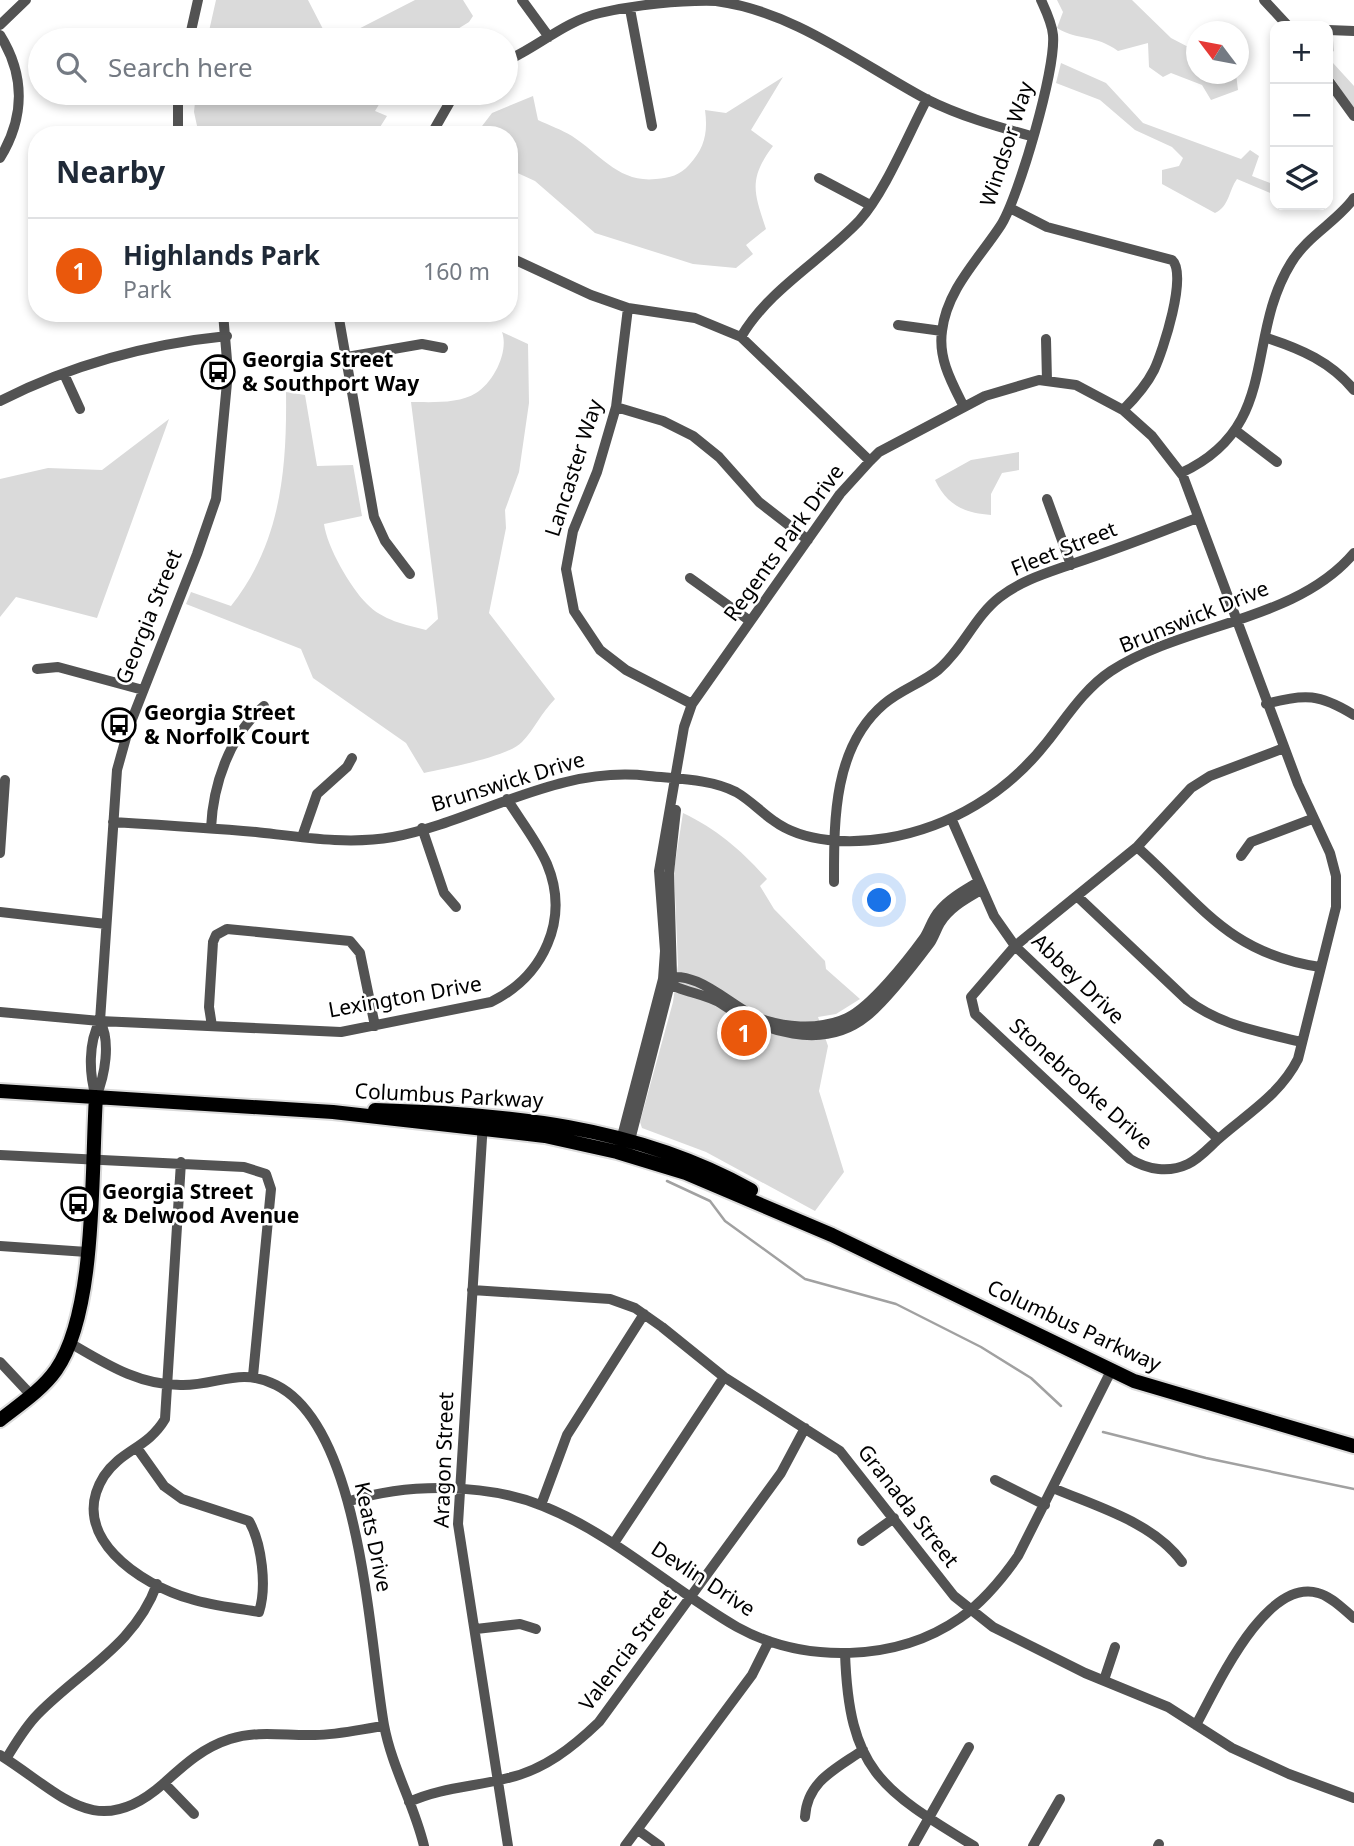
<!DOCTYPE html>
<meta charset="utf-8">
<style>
:root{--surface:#fff;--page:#f6f6f7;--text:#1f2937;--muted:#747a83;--line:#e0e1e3;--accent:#ea580c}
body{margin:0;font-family:"Noto Sans",sans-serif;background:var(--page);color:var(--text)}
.controls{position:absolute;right:21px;top:21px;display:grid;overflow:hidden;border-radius:14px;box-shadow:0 4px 10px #0003}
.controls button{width:63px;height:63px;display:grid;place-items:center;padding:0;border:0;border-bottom:2px solid var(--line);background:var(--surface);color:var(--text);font:35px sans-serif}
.compass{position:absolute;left:1186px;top:21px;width:63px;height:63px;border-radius:50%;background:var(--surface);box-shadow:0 4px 10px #0003;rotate:302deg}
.you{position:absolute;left:880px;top:901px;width:24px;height:24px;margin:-18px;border:5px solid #fff;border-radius:50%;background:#1a73e8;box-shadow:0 0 0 10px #1a73e833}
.badge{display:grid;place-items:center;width:46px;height:46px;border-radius:50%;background:var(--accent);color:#fff;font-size:23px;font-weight:700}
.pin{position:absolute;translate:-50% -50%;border:4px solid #fff;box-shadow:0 2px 7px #0006}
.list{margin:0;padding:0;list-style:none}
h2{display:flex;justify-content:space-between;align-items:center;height:91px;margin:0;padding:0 28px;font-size:30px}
h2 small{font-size:23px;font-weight:400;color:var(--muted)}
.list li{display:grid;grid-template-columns:46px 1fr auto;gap:21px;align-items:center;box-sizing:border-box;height:105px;padding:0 28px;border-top:2px solid var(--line)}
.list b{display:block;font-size:26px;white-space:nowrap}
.list p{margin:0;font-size:23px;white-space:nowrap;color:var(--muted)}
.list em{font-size:23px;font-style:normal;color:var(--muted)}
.icon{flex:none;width:38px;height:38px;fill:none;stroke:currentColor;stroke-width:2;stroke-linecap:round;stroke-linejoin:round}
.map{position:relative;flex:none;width:1354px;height:1846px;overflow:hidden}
.search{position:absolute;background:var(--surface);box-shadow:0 4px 10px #0003;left:28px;top:28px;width:490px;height:77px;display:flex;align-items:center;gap:18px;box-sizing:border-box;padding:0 24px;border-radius:38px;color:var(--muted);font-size:26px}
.panel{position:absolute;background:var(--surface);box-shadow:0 4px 10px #0003;left:28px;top:126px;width:490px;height:196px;border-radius:28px}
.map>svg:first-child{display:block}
.green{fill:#dadada}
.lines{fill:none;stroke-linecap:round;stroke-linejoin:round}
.stream{stroke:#a1a1a1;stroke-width:2.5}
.major-casing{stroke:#dbdbdb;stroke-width:18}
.minor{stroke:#535353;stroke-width:10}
.major{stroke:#000;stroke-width:14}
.labels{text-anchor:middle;stroke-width:5;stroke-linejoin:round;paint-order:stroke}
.street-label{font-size:21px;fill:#000;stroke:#fff}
.poi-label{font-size:21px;font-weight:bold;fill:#000;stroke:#fff;text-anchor:start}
</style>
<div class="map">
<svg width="1354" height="1846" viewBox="0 0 1354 1846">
<rect width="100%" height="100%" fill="#fff"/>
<path class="green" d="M216,0H308L324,31L337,40L415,0H463L473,16L469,22L440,40H207Z
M1057,0H1132L1171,38L1196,51V74H1236L1238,90L1211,100L1202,85L1171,73L1163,77L1149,67L1148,43L1118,51C1095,34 1078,41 1057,28L1063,12Z
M1333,40L1334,51L1329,54L1333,63L1354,86V109L1328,70V41Z
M1061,63L1106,83L1143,123L1241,159L1250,150L1259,156L1252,176L1275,185V195L1237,179C1229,190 1229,207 1215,213L1162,184V170L1179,166L1183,158L1172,147L1135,130L1100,100L1056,83Z
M783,77L751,130L773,146C748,179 754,193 766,229L746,245L753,254L736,268L693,264L595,233L535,181L511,170L509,175V135H480L479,130L492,113L533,96L538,120C549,125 562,130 572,136C601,155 619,183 656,179C670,178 680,175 689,165C705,148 708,132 705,110L726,113Z
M196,93H386L375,111L387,116L375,135H199L194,112Z
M502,332L528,344L529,403L519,472L505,510L506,528L489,613L555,699C541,713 534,730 522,742C508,757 446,768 424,773L406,743L313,678L301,649L186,604L191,592L231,606C281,543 287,469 286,392L305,395L317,466L353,465L362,516L324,524C327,547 350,587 367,604C382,620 406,625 426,630L438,619L437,608L411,402C431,402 459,404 476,393C494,382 509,351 502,332Z
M169,419L97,618L16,597L0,617V479L48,468L102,470Z
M1019,452V470L1002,473L991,494V515C964,513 947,505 935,480L971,460Z
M683,813C718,830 741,850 767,879L760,886L774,909L825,961L826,969L860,999L836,1014L818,1017L828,1046L819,1091L844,1172L815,1211L706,1152L642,1128L640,1122L673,1002L678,965L674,870Z"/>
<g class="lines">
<path class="stream" d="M667,1181L710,1201L725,1221L805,1279L896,1304L981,1347L1031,1378L1061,1406
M1103,1432L1206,1458L1354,1489"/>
<defs>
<path id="major" d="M0,1091L333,1112L545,1136L617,1152L686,1173L832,1235L1134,1381L1354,1446
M375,1110C507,1114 634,1125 751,1190
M0,1420C19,1405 42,1390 56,1370C97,1311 91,1170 96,1097"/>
</defs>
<use href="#major" class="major-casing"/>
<path class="minor" d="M522,0L549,37
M1264,0L1288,26
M630,9L652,126
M0,25L26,0
M1328,30L1354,31
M0,35C25,75 25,117 0,158
M189,40L198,0
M506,61C538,47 565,21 600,13C635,5 680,0 716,1C793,11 859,63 926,99C960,116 995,126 1031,136
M1328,80L1354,116
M178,93V135
M431,135L455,93
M819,178L870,205
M1010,208L1047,227L1172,260C1188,274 1163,351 1154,370C1146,386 1135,398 1123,410
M509,257L591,295L628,308L695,318L741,337L870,461
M628,308L616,407L597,472L573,531L566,569L574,611L600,650L626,670L692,704
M338,313L374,517L385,541L410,574
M898,325L942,331
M741,337C769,289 821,261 859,221C885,192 908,135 927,99
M1267,338C1301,349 1331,362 1354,390
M1046,339L1047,381
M347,357L422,344L443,348
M64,374L80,409
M0,401C71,365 148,344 227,336
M616,407L663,421L693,436L719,457L759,502L808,540
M964,407C952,383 938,359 942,331C947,289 979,259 1001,225C1019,196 1056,69 1053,35C1052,23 1046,11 1041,0
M1235,430L1277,462
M1181,473C1281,427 1244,339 1291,263C1308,235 1337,222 1354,198
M1047,499L1071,565
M690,578L750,621
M37,669L58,667L143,690
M1266,704C1305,693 1320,694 1354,715
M951,818L994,916L1015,946L1218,1139
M113,822C161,825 209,828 256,832C301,837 348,845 393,837C480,820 557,765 649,776C678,779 711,779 736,792C750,800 761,812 774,821C804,843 851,844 887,838C951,827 1007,793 1047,742C1066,718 1084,689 1111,671C1185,623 1296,622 1354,553
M211,828C213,784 230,735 264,706
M422,828L444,893L456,907
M302,837L317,794L347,767L352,758
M1137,847C1202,905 1228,953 1320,967
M0,853L5,780
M1241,856L1251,842L1312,819
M834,882C834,821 833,747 884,704C900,690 922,683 938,670C963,649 974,617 1000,597C1022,580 1047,573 1072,564C1114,550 1156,534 1197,518
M1078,897L1187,1000C1222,1026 1260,1032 1302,1042
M0,912L106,924
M663,979C679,993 703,992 722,1004C762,1031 823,1052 867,1016C885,1001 915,963 930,943C934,937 936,930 940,923C950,907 966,899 981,890
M663,979C695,968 727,1003 754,1016C781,1028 819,1031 847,1018C871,1007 908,960 924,938C930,929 932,918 940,910C950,898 965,890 978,882
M0,1012L100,1021L341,1032L491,1002C544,976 570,919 547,864C537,841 520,820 507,799
M212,1026L209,1007L213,942L216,935L227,929L350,941L360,953L375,1026
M96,1097C89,1074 88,1043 100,1021L117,770L129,727L197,554L216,499L228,372L223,313
M96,1097C105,1075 111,1042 100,1021
M483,1122L458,1524L508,1846
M620,1144L663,979L665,951L659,871L684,727L692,704L840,494L870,461L879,452L985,396L1039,380L1076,385L1123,410L1152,436L1183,476L1298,784L1330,853L1336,876V907L1298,1059C1281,1093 1250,1112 1222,1136C1211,1145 1201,1158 1188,1164C1169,1173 1148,1170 1130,1159L975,1014L971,997L1015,946L1137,847L1191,788L1210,776L1284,748
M628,1148L672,976L669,873L676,810
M0,1155L244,1167L266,1174L271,1189L253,1376
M0,1246L87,1252
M472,1290L610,1299L635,1308L662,1327L724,1377L840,1451L954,1596L993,1627L1085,1673L1168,1707L1232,1748L1289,1774L1354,1798
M70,1343C106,1364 140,1386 183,1385C219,1385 240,1367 276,1385C362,1428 369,1640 384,1725C392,1768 414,1804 424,1846
M0,1362L31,1395
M137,1448L164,1486L182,1499L249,1521C262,1544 267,1587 259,1612C237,1608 213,1606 191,1599C141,1585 66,1536 104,1476C121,1450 148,1448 165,1419L181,1162
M995,1480L1045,1505
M1053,1488C1097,1507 1153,1522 1182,1562
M350,1501C408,1483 485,1483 543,1506C615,1535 671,1589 737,1627C804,1664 897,1662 960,1618C984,1601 1002,1579 1018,1556L1111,1371
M541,1505L567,1435L644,1314
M862,1541L894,1518
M614,1543L724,1377
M476,1629L520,1624L536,1629
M845,1653C849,1770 880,1789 974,1846
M1104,1680L1115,1647
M1196,1725C1217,1687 1265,1578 1318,1593C1331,1596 1344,1610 1354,1618
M0,1755C61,1793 96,1843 163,1784C184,1765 202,1748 230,1739C259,1730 285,1736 315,1735C338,1735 362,1729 384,1726
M6,1759C16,1743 25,1727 38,1714C81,1670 135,1645 157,1584
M164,1783L194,1814
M409,1802C442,1787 474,1787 508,1778C544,1770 573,1747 599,1722L781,1473L805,1428
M805,1817C807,1781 836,1769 863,1750
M638,1830L660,1846
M625,1846L752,1675L769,1641
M913,1846L969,1747
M1033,1846L1060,1799
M1158,1846L1159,1844"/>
<use href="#major" class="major"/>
</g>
<defs>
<symbol id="bus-ring" viewBox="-11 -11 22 22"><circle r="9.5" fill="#fff" stroke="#000" stroke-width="1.5"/><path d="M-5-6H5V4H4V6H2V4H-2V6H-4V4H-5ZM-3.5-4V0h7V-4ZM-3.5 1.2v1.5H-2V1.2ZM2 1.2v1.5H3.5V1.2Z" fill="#000"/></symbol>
</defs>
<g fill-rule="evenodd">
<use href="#bus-ring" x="199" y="353" width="38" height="38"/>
<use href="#bus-ring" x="100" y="706" width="38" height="38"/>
<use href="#bus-ring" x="59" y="1185" width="38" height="38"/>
</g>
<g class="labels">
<g class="street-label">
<text transform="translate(1007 144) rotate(-72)" y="7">Windsor Way</text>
<text transform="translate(574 468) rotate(-72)" y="7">Lancaster Way</text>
<text transform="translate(784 543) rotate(-54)" y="7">Regents Park Drive</text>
<text transform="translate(1064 549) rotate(-22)" y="7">Fleet Street</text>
<text transform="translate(149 617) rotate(-68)" y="7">Georgia Street</text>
<text transform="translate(1194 617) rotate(-22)" y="7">Brunswick Drive</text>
<text transform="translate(508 782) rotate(-17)" y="7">Brunswick Drive</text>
<text transform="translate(1078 979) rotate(44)" y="7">Abbey Drive</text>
<text transform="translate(405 997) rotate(-10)" y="7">Lexington Drive</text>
<text transform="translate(1081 1084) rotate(42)" y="7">Stonebrooke Drive</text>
<text transform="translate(449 1096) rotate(3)" y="7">Columbus Parkway</text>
<text transform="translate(1074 1326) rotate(25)" y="7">Columbus Parkway</text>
<text transform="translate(444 1460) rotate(-88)" y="7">Aragon Street</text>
<text transform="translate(908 1506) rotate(52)" y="7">Granada Street</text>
<text transform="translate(373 1537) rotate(78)" y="7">Keats Drive</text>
<text transform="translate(703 1579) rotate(33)" y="7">Devlin Drive</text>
<text transform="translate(628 1650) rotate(-53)" y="7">Valencia Street</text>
</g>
<g class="poi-label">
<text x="242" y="367">Georgia Street<tspan x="242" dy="24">&amp; Southport Way</tspan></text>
<text x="144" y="720">Georgia Street<tspan x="144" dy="24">&amp; Norfolk Court</tspan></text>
<text x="102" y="1199">Georgia Street<tspan x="102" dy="24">&amp; Delwood Avenue</tspan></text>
</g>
</g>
</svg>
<div class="controls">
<button>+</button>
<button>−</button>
<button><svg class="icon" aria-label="layers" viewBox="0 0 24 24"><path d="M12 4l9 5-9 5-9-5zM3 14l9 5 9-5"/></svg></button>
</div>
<svg class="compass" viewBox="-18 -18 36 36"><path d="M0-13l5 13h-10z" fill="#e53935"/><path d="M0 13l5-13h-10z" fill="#747a83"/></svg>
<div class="you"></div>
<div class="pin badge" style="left:744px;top:1033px">1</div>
<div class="search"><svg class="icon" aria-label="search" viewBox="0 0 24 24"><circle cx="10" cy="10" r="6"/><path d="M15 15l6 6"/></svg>Search here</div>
<section class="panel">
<h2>Nearby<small></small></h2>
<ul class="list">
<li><span class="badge">1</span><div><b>Highlands Park</b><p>Park</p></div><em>160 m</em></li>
</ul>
</section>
</div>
